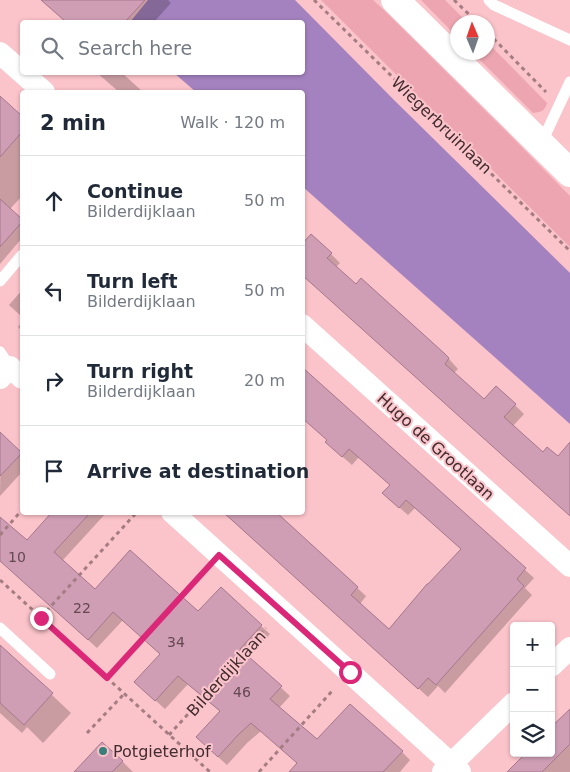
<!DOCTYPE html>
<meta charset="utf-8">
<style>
:root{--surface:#fff;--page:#f2f2f3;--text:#1f2937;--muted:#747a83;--line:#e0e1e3}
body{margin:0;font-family:"DejaVu Sans",sans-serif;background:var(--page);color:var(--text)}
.controls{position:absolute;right:15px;bottom:15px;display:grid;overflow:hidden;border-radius:5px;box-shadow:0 1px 4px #0004}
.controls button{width:45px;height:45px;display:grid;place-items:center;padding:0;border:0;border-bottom:1px solid var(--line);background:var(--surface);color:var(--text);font:25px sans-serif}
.compass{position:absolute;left:450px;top:15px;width:45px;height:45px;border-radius:50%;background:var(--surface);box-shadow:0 1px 4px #0004;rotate:358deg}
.stop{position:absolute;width:15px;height:15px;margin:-11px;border:4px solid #db2777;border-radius:50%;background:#fff}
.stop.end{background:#db2777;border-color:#fff;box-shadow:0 1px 5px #0008}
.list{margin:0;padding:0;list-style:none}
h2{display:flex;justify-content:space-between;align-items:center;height:65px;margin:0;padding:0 20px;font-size:21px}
h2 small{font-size:16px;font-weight:400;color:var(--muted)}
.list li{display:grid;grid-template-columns:32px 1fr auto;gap:15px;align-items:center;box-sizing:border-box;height:90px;padding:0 20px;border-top:1px solid var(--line)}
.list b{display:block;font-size:19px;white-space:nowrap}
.list p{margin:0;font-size:16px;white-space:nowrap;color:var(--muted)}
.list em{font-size:16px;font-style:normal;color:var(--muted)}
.icon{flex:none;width:28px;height:28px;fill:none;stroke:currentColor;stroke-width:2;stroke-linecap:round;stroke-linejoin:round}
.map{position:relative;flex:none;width:570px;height:772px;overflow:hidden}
.search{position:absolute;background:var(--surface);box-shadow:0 1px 4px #0004;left:20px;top:20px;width:285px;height:55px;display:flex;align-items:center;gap:12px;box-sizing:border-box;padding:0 18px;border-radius:5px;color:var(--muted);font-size:19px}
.panel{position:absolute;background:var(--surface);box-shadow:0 1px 4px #0004;left:20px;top:90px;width:285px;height:425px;border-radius:5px}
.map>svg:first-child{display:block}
.green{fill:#eda6b1}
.water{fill:#a482bf}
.shadow{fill:#0003}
.building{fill:#cf9eb5;stroke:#a5778c}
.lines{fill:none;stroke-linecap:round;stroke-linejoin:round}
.path{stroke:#a47d82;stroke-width:3;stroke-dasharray:4 4;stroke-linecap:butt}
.service{stroke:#fff;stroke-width:11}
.minor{stroke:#fff;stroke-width:22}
.tertiary{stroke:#fff;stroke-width:28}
.route{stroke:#db2777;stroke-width:6}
.poi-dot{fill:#377f7a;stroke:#fbc3ca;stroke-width:2}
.labels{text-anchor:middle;stroke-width:4;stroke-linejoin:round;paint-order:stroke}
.number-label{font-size:14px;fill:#644850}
.street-label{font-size:16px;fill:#412c2f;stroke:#fbc3ca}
.poi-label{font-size:16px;fill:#412c2f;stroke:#fbc3ca;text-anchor:start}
</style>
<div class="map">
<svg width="570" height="772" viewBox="0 0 570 772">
<rect width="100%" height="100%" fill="#fbc3ca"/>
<path class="green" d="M321,0H373L384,10L510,135L570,196V247Z
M421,0H445L467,22H458L457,37Z
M488,43L547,103C545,111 541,112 533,113L473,53L488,52Z"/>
<path class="water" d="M148,0H295L395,101L570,273V424L303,187L302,92H196L174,73L302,72V22H130Z"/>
<path class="shadow" d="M42,0H168L171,3L154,22H66Z
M96,72H121L143,92H119Z
M0,98L22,118V196L10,209L22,221V238L0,264Z
M302,237L307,241L331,254L340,263L336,267L356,286L361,280L449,359L458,369L454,373L484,401L515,405L524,414L512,427L543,454L570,465V515L302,274Z
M22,290V317L9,305Z
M22,322V331L18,327Z
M302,368L534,578L525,588L532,595L445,693L438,686L428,697L223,512H274L366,596L360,604L389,630L462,549L415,508L408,515L393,502L391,486L359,457L352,465L336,451L328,440Z
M1,435L22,455V472L0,496Z
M54,512H107L62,561L95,591L261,626L270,634L249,658L290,696L279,708L317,741L402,752L410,760L400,772H291L298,764L261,731L247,743L227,765L206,746L221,712L188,684L165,709L145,691L161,655L123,620L97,648L15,574Z
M0,646L71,713L43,743L27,727L22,733L0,713Z
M570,710V772H517L551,753Z
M102,743L123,762L133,772H76Z"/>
<path class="building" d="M41,0H145L125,22H66Z
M0,96L22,116V132L0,157Z
M0,199L22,219V222L0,247Z
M311,234L332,253L327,258L356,284L361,278L444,353L449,358L445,364L484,399L496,386L516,404L504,417L543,452L547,447L558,456L570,442V516L302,275V244Z
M302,367L526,568L517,579L524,586L436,685L428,678L418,689L223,512H276L358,587L351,595L389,629L427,584H428L461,549L406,500L399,508L382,493L390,485L349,449L342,457L325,442L327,440L302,418Z
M0,432L22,453L0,476Z
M52,512H91L54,552L95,589L130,550L198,611L221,587L262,625L240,649L282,686L270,699L317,739L350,704L403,751L383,772H289L297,763L251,723L238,735L218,757L196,737L220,711L178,676L155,701L134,682L160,654L113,612L88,640L0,561V517L27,540Z
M0,645L53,693L24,725L0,703Z
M570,709V744L542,772H507L526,753H551V727Z
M102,742L123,761L112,772H74Z"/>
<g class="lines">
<path class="path" d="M314,0L570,251
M454,0L477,22
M488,33L546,92
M0,535L22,510
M0,580L210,772
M41,617L137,512
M107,678L204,571
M87,733L124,694
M169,735L266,628
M259,772L334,689"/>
<path class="service" d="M489,0L494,5L570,40
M541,144L570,82
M0,281L22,255
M0,352L10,367
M0,628L50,674"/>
<path class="minor" d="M0,53L44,92
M302,325L570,566
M0,378L10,367L22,378
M172,512L460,772
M551,666L570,648
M443,772L514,703"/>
<path class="tertiary" d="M395,0L570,173"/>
</g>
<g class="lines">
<path class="route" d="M41,618L107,678L219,555L350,672"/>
</g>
<circle class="poi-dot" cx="103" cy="751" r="5"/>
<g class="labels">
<g class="number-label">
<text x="17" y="562">10</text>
<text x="82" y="613">22</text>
<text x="176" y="647">34</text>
<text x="242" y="697">46</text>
</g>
<g class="street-label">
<text transform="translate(442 125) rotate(44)" y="6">Wiegerbruinlaan</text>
<text transform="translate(436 446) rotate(42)" y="6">Hugo de Grootlaan</text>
<text transform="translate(226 673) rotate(-48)" y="6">Bilderdijklaan</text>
</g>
<g class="poi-label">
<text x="113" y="757">Potgieterhof</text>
</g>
</g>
</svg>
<div class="controls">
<button>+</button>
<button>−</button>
<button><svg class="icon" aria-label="layers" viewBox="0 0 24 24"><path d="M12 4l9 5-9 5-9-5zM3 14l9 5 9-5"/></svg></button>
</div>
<svg class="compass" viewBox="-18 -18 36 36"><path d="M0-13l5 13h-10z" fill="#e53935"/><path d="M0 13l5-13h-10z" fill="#747a83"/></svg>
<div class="stop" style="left:350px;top:672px"></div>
<div class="stop end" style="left:41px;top:618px"></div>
<div class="search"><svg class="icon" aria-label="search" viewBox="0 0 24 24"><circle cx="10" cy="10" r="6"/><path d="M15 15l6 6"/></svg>Search here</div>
<section class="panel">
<h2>2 min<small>Walk · 120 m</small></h2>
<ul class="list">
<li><svg class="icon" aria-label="ahead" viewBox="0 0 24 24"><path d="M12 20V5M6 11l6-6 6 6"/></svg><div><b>Continue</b><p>Bilderdijklaan</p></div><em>50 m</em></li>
<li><svg class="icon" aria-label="left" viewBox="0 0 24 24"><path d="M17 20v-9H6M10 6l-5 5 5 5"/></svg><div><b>Turn left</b><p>Bilderdijklaan</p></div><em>50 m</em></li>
<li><svg class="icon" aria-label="right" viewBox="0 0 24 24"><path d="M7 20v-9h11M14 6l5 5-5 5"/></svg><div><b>Turn right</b><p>Bilderdijklaan</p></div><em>20 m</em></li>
<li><svg class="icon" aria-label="arrive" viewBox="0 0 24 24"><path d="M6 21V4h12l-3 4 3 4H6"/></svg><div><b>Arrive at destination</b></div></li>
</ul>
</section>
</div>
